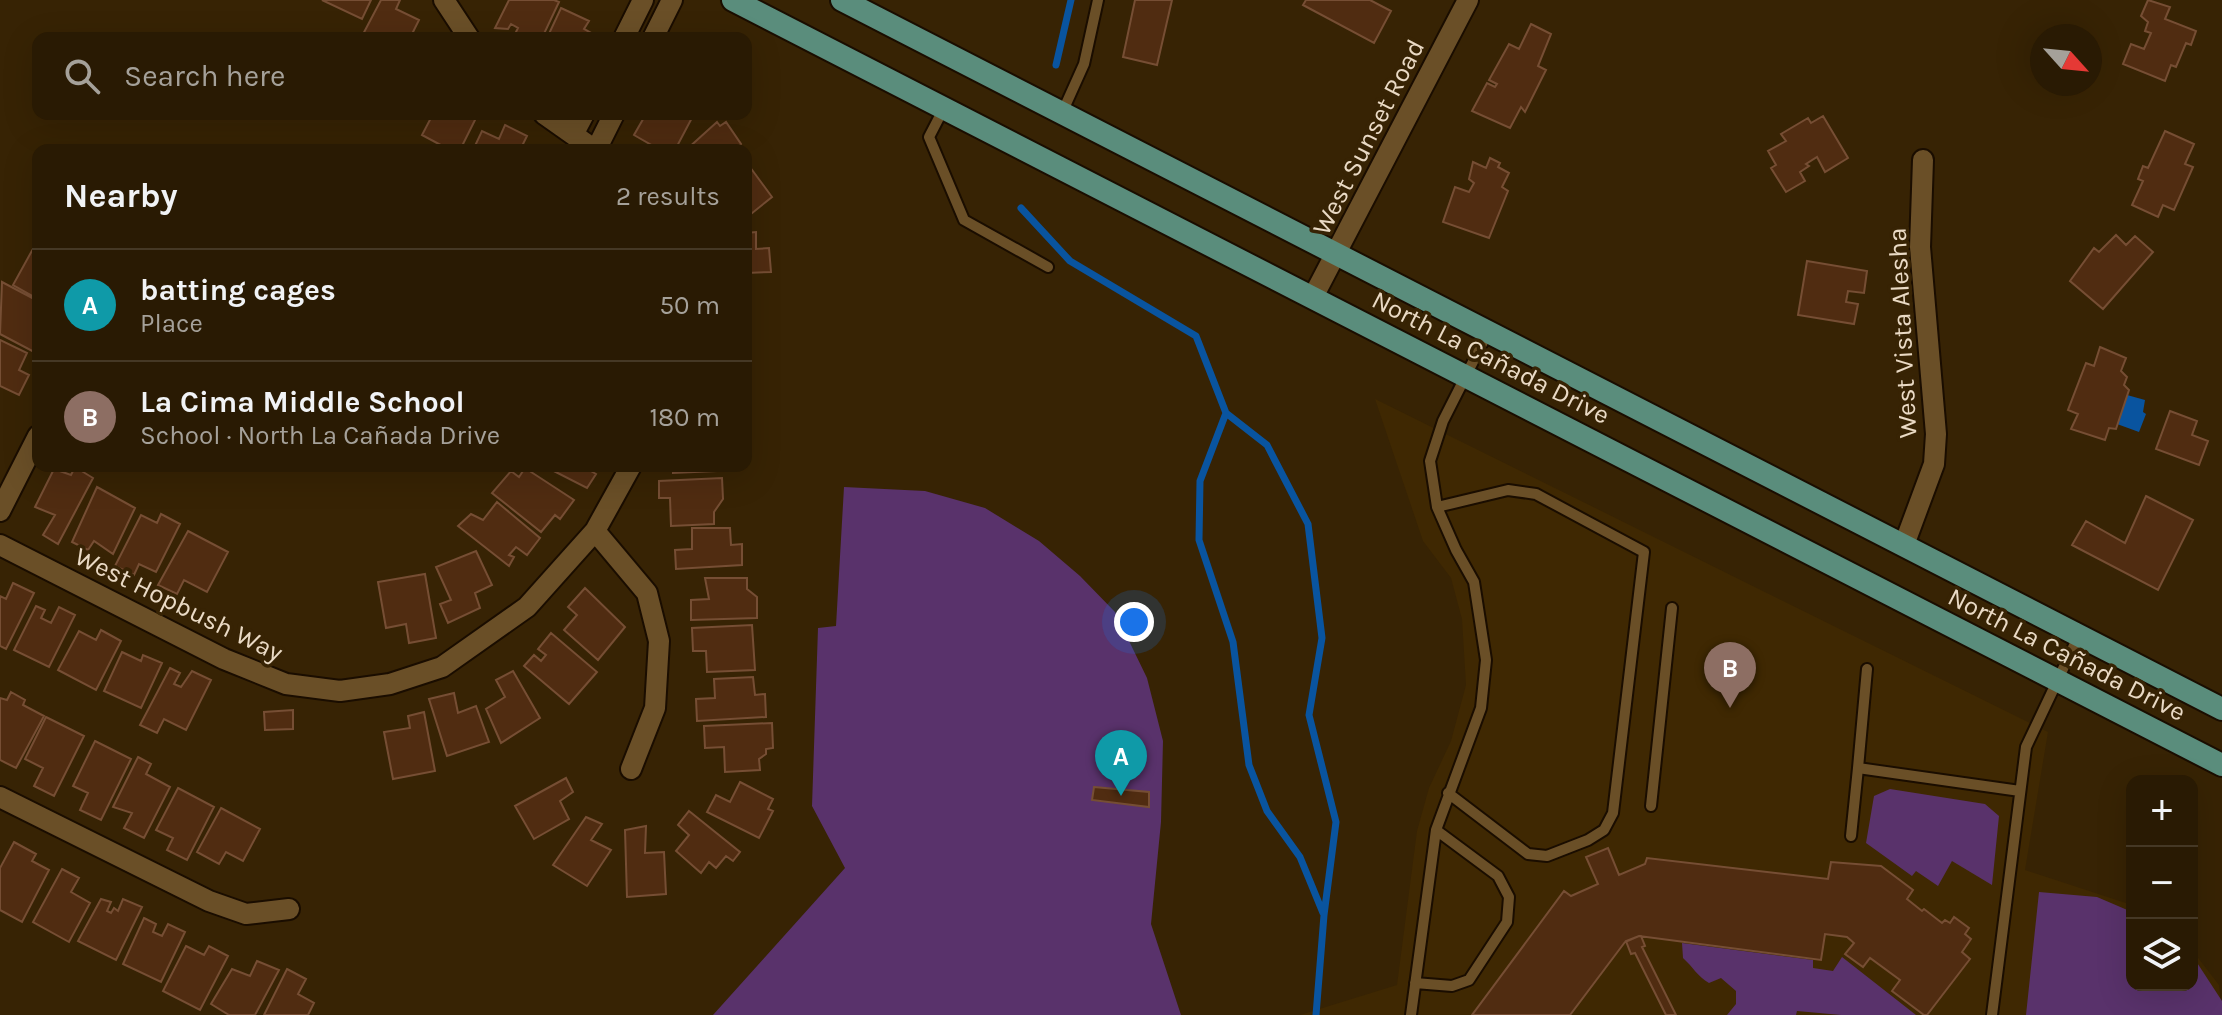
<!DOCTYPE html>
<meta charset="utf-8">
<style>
:root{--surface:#291a03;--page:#352712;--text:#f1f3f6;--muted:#a5a19a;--line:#453825;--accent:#87bbfb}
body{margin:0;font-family:Karla,sans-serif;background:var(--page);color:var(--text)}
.controls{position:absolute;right:24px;bottom:24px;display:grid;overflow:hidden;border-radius:16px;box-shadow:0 8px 32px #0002}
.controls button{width:72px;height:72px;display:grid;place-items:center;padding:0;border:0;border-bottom:2px solid var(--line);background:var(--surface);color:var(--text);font:40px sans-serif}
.compass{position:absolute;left:2030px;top:24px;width:72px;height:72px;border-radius:50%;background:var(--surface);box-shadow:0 8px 32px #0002;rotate:117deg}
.you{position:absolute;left:1134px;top:622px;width:28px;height:28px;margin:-20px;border:6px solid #fff;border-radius:50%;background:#1a73e8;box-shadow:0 0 0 12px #1a73e833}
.badge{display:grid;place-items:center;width:52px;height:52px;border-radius:50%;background:var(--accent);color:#fff;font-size:26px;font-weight:700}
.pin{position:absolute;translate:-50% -66px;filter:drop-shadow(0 2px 4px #0008)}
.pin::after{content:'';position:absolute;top:42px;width:28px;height:24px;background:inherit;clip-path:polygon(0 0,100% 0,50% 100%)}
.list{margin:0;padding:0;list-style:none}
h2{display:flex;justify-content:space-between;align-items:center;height:104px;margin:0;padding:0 32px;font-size:34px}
h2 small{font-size:26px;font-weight:400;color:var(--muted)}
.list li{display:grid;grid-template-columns:52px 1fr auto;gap:24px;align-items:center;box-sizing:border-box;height:112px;padding:0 32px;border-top:2px solid var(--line)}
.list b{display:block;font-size:30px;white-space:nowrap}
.list p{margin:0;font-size:26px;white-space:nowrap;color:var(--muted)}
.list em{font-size:26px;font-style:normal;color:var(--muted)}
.icon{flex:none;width:44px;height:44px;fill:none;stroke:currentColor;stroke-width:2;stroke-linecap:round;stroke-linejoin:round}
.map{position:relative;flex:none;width:2222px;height:1015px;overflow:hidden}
.search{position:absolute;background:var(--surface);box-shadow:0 8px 32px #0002;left:32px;top:32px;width:720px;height:88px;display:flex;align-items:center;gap:20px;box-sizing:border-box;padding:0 28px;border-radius:16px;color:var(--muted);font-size:30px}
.panel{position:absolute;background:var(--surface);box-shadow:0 8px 32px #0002;left:32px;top:144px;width:720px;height:328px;border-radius:16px}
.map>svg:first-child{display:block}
.built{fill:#3f2802}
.green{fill:#59326b}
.water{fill:#09549f}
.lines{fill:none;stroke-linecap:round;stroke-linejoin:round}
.stream{stroke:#09549f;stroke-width:7}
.building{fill:#502c11;stroke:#764e34;stroke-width:2}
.service-casing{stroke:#1a0d00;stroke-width:14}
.minor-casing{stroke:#1a0d00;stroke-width:24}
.primary-casing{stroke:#1a0d00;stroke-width:26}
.service{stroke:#6a4f27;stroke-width:10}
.minor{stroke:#6a4f27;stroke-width:20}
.primary{stroke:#5a8d7c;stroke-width:22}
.labels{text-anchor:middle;stroke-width:7;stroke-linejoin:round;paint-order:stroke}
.street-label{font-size:26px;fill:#eadac5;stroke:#372304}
</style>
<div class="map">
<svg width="2222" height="1015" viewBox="0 0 2222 1015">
<rect width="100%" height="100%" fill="#372304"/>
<path class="built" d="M1375,399L2048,732L2025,870L2132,905V985H2192V950L2219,985L2222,1015H1300L1397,985L1417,831L1429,788L1451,741L1466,685L1462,619L1451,578L1423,541Z"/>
<path class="green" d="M844,487L925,491L985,508L1039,541L1080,576L1115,612L1147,678L1163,741L1161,822L1151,924L1181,1015H713L845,868L812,806L818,628L836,626Z
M1890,789L1985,804L1999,816L1992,885L1952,861L1938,886L1916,871L1912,876L1866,843L1874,796Z
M2039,892L2097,897L2132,912V985H2192V955L2222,1001V1015H2026Z
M1682,943L1813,960V968L1833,971L1842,957L1916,1015H1841L1797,1011L1796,1015H1727L1736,1004V991L1721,978L1709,983C1698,977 1693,967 1683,958Z"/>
<path class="water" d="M2127,395L2145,400L2143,412L2146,414L2139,432L2117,424Z"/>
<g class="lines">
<path class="stream" d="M1056,65L1071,0
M1021,208L1070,261L1196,336L1226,413L1267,445L1308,524L1322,638L1309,715L1336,822L1324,915L1316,1015
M1226,413L1200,481L1199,540L1233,642L1249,765L1267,811L1300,857L1323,913"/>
</g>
<path class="building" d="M322,0H371L362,19Z
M381,0H400L396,9L419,20L410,38H361Z
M509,0H554L559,2L542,38H513L518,28L511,24L508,29L495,28Z
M1135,0H1172L1157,65L1123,57Z
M1306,0H1370L1391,11L1374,43L1303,5Z
M2148,0L2170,7L2165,19L2196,31L2191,45L2186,43L2176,67L2171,65L2165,81L2123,64L2131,44L2144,49L2151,33L2145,31L2148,22L2141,16Z
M561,8L589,21L584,29L595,35L593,38H547Z
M1531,24L1551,34L1538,66L1546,70L1525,112L1521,107L1510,128L1472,111L1487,83L1495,87L1497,84L1489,80L1509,44L1519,49Z
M433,114H478L460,150H450L422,135Z
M646,114H694L675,150H651L653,146L634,135Z
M1823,116L1848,158L1825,172L1817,157L1806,164L1809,166L1800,172L1805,181L1786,192L1771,168L1776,165L1768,151L1786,141L1781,134L1808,118L1811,123Z
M717,122L720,126L726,122L741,144L735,150H686Z
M505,125L527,136L520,150H473L482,131L499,139Z
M2165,131L2194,144L2185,164L2193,167L2174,210L2163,205L2158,217L2132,205L2143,181L2138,179L2143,166L2148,168Z
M1490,158L1500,163L1498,167L1509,173L1502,187L1508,191L1489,238L1443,222L1455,187L1469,192L1474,183L1469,179L1473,162L1486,168Z
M747,163L772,197L746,218V164Z
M756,232V249L769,248L771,272L746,273V233Z
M2116,235L2126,245L2135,236L2153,252L2103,309L2070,281L2094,248L2099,252Z
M34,247L38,249V299L13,285Z
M1807,261L1867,271L1864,293L1848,291L1846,302L1858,304L1854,324L1798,315Z
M2,282L38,301L36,324L38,354L0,334Z
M0,340L27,353L19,370L29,375L19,395L0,386Z
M2100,347L2126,358L2121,371L2127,377L2124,385L2129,390L2116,429L2109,428L2105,440L2071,429L2078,414L2068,410L2086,363L2094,366Z
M2170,411L2197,421L2192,435L2208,441L2199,465L2156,449Z
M544,466H582L596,474L587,488Z
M673,466H739V470L673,473Z
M75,467L93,478L58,544L43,535L55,515L35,507L54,469L71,475Z
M525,468L574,500L560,519L555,515L541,532L492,493L511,471L519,477Z
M722,478L723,499L714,512V524L671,526L670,498H659V481Z
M97,487L135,508L113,554L94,541L88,550L72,542Z
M2146,496L2193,520L2158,590L2072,545L2086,521L2125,543Z
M497,502L540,538L527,555L516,547L509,555L514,557L509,566L458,526L471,514L483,520Z
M161,514L180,524L156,572L139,564L134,575L115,566L141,515L157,523Z
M692,528H730L731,545L742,544V565L676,569L675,550L692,549Z
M188,531L228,552L207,592L184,580L177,594L158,585Z
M476,551L492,585L475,593L480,608L448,623L440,604L451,600L436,567Z
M425,574L436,638L409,643L406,624L386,628L378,582Z
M705,578H747V589L757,597V618L691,620V600L709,599Z
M13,583L34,593L6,649L0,646V596L6,599Z
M585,588L625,627L598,660L564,630L577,615L568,607Z
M36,606L45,610L41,618L51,623L59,607L75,615L49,667L14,650Z
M752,625L755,670L707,672L706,651H693L692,628Z
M101,630L121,641L96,690L58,670L79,631L96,640Z
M551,633L597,672L569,704L524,666L534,655L541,661L546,655L538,649Z
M122,652L141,661L143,655L162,663L141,708L104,691Z
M170,668L180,673L174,684L181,687L192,671L211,680L186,730L164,719L157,733L140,725Z
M513,671L540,718L501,743L486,709L505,697L496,680Z
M753,677L755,695L765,694L766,717L697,721L696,699L715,698L714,679Z
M11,692L25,700L23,705L44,716L16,768L0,760V698L7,700Z
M454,693L458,713L476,706L489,742L447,756L429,699Z
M293,710V729L265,730L264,712Z
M424,712L435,771L393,779L384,732L410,728L408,716Z
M46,717L84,736L54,796L34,786L43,768L25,759Z
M772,723L773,748L766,749V754L759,759L760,770L725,772L724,747L705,748L704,726Z
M95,741L131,759L101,820L80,810L88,793L73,786Z
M138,757L151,764L146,774L170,787L144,838L124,828L132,813L113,807Z
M566,778L573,792L560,801L569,819L534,839L515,806Z
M740,782L773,799L768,809L773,811L759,838L707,812L716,795L730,802Z
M1094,787L1149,792V807L1092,800Z
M178,788L214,807L187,860L167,850L173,838L156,830Z
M221,808L260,829L243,861L226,852L219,864L197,852Z
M689,811L740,852L733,861L726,856L716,868L709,862L701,873L676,851L689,835L678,825Z
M586,817L602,824L591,840L611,850L587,886L553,865Z
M646,826L645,853L664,852L666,894L627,897L625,830Z
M14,842L36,854L32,861L49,870L22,922L0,910V868Z
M1608,848L1619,875L1645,864L1647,858L1828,879L1831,862L1881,866L1913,890L1907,899L1922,911L1924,909L1942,923L1945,920L1950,923L1954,917L1969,928L1965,934L1971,939L1962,952L1970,959L1927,1015H1924L1892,991L1900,980L1870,958L1863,967L1845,954L1854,943L1847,937L1825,934L1821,960L1639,936L1625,942L1570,1015H1472L1564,891L1571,896L1598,884L1586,857Z
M62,869L79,878L71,892L90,903L69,942L33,922Z
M101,899L111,902L107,911L111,913L114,908L118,911L123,899L142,907L116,960L78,941Z
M144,918L156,924L153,932L162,936L168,924L185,932L161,982L123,964Z
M1639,936H1641L1645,946L1642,947L1676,1015H1666L1635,953L1631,954L1626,941Z
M186,946L204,955L209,946L228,956L200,1010L163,991Z
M257,961L279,970L255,1015H229L211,1004L232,969L250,976Z
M287,969L306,979L298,994L314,1003L308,1015H264Z"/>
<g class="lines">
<defs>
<path id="service" d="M944,108L929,137L964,220L1048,267
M1062,113L1084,64L1098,0
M1437,507L1508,490L1536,494L1644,552L1613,813L1604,830L1588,840L1547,856L1528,854L1448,793
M1867,669L1858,768L2020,791
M1651,806L1672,608
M1851,836L1858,768
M1415,983L1452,986L1469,980L1507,922L1509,897L1498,876L1436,830
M1411,1015L1436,830L1481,708L1486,660L1474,582L1456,550L1437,507L1430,461L1443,421L1488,332
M1992,1015L2026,747L2079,635"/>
<path id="minor" d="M444,0L469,38
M624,38L643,0
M653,38L672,0
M544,114L595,150
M574,133L584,114
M596,150L614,114
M1313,297L1468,0
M0,511L38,436
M595,531L647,593L659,641L655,708L631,769
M0,545L224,659L286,684L340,691L390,684L442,667L527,607L595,531L631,466
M1904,545L1934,464L1936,434L1920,247L1923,160
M0,797L209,901L246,914L289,909"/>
<path id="primary" d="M733,0L2222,765
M842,0L2222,709"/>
</defs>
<use href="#service" class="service-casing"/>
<use href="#minor" class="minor-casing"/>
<use href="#primary" class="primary-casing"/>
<use href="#service" class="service"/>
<use href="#minor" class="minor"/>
<use href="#primary" class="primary"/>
</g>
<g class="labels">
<g class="street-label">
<text transform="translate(1368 137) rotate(-63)" y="9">West Sunset Road</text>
<text transform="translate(1902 333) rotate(-93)" y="9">West Vista Alesha</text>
<text transform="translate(1491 357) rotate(27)" y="9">North La Cañada Drive</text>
<text transform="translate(179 604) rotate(26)" y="9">West Hopbush Way</text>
<text transform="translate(2067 654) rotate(27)" y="9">North La Cañada Drive</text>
</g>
</g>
</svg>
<div class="controls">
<button>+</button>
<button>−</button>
<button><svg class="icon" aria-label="layers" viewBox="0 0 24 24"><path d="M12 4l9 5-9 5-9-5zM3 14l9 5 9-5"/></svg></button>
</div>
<svg class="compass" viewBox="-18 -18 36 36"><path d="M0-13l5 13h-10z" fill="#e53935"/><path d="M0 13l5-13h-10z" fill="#a5a19a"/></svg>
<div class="you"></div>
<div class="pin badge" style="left:1121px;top:796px;background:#0f9aa8">A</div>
<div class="pin badge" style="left:1730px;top:708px;background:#8d6e63">B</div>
<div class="search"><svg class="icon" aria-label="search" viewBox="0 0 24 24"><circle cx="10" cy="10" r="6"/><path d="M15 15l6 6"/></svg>Search here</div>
<section class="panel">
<h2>Nearby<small>2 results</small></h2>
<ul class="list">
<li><span class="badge" style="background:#0f9aa8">A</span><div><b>batting cages</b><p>Place</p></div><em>50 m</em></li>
<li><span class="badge" style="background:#8d6e63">B</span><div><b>La Cima Middle School</b><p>School · North La Cañada Drive</p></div><em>180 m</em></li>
</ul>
</section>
</div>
